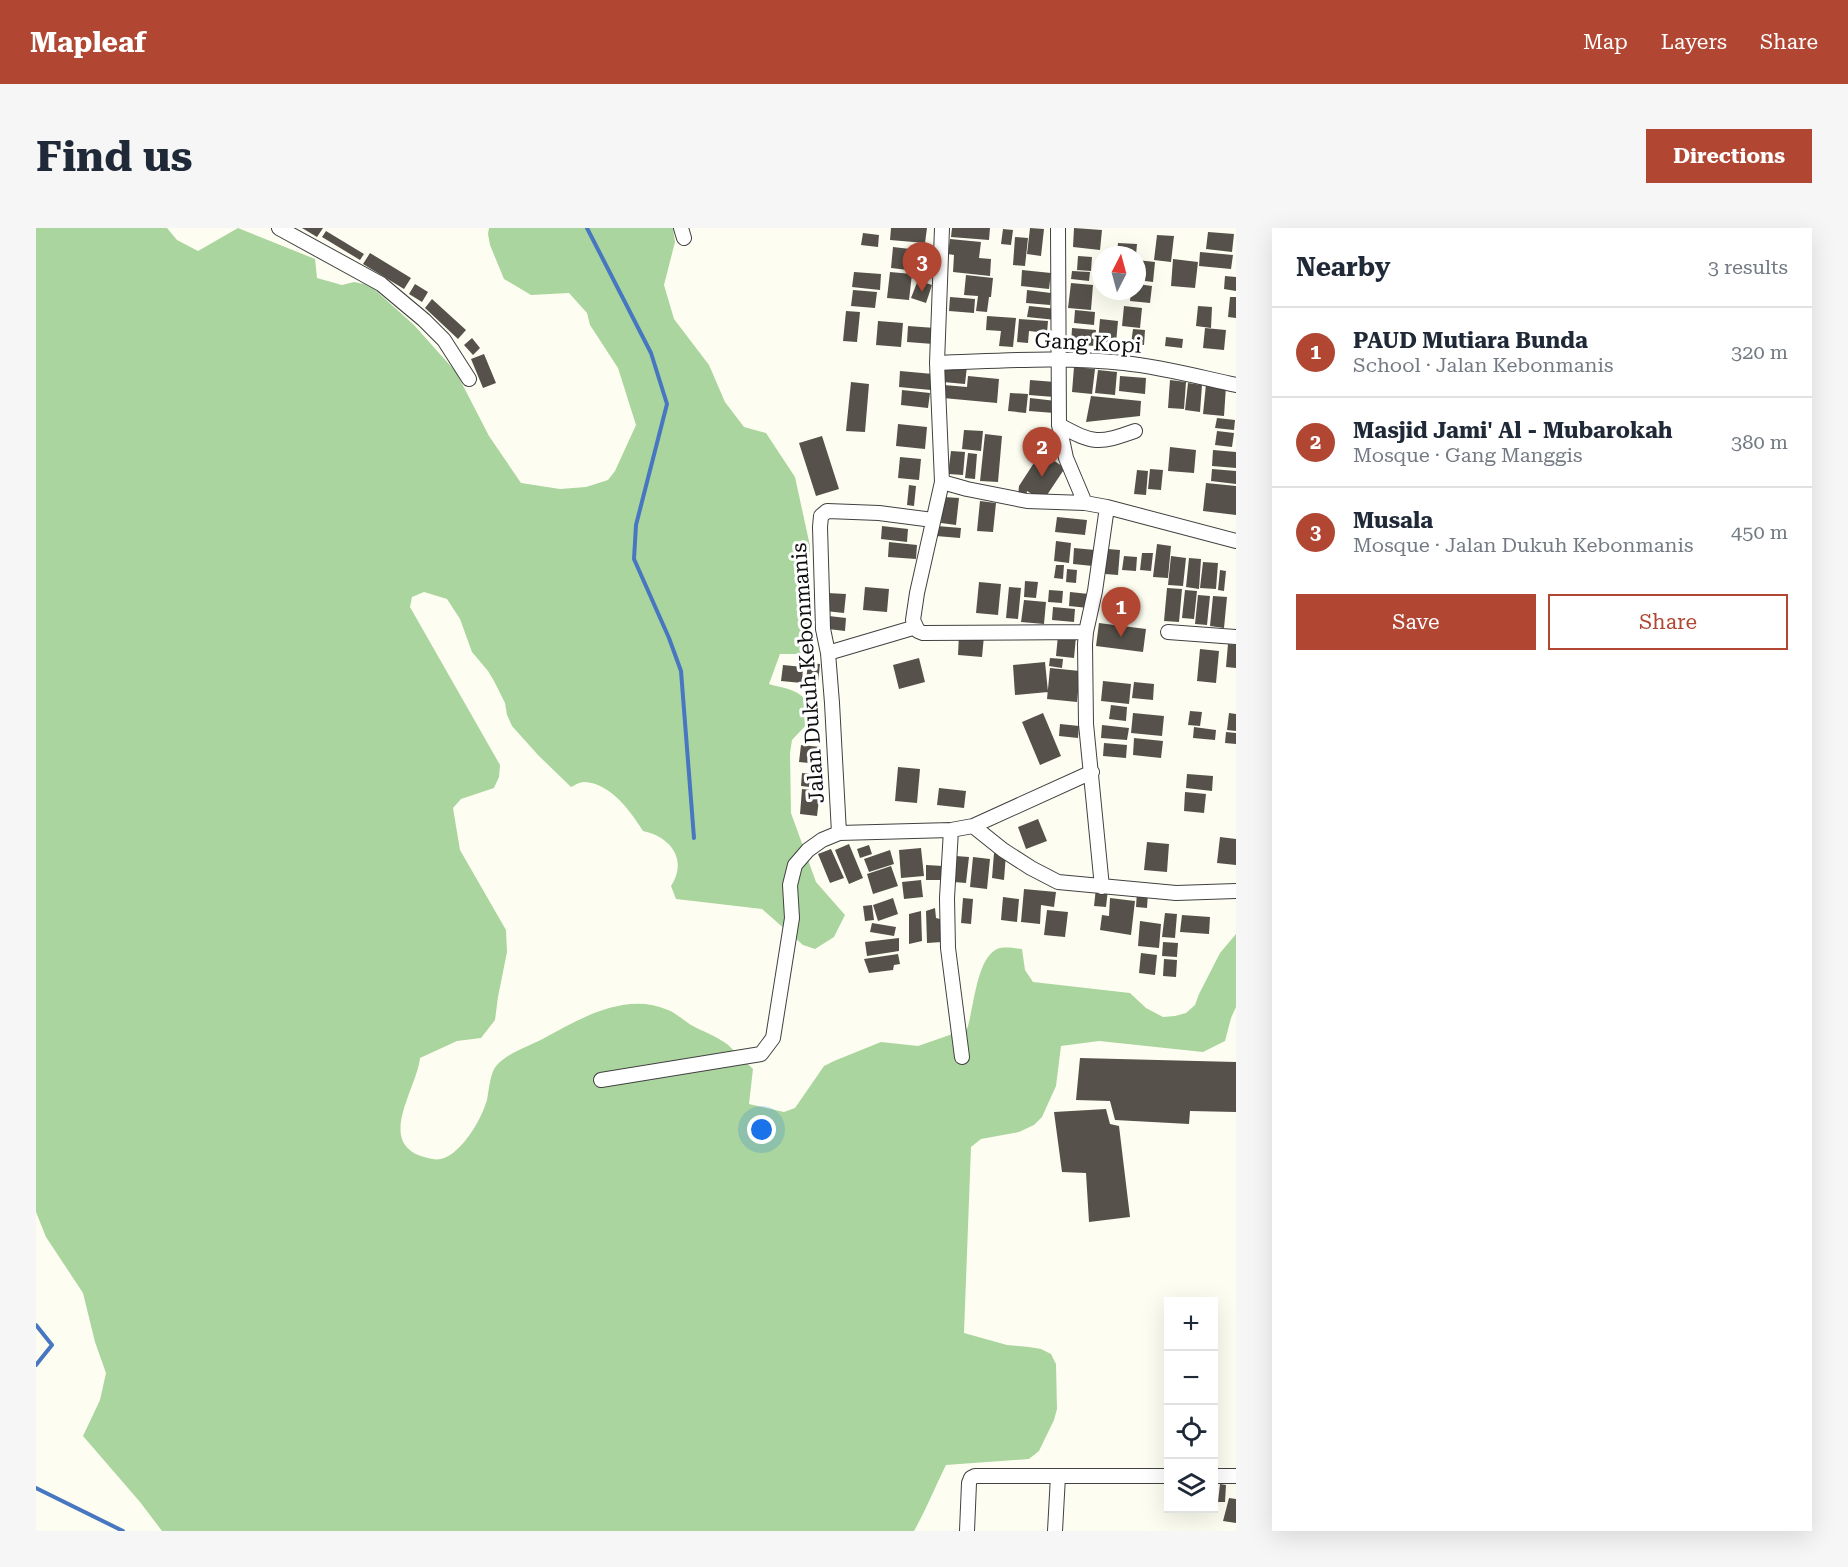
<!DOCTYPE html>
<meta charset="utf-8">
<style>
:root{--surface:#fff;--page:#f6f6f7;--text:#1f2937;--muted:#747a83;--line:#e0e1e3;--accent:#b14733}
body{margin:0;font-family:"Roboto Serif",serif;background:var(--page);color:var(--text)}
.controls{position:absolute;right:18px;bottom:18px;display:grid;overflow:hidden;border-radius:0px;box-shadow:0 6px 24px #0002}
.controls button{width:54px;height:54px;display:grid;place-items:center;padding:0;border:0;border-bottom:2px solid var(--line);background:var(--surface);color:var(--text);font:30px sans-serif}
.compass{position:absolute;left:1056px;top:18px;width:54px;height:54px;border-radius:50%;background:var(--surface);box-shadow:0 6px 24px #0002;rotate:6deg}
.you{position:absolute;left:726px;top:902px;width:21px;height:21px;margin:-15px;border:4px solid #fff;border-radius:50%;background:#1a73e8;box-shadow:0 0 0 9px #1a73e833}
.badge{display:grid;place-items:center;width:39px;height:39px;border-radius:50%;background:var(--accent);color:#fff;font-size:20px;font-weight:700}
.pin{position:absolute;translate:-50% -50px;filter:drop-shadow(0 2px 3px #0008)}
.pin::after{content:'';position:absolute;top:32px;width:21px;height:18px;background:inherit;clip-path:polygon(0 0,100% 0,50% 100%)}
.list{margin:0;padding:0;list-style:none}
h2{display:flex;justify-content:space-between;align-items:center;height:78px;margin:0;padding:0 24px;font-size:26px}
h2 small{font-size:20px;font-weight:400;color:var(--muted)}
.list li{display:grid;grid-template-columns:39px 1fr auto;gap:18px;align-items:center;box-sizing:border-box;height:90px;padding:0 24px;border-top:2px solid var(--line)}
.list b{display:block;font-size:22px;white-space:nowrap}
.list p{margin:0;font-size:20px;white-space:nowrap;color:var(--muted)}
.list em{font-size:20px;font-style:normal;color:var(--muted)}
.actions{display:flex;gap:12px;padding:18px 24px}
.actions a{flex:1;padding:14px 0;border:2px solid var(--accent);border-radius:0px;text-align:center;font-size:21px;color:var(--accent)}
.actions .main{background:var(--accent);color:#fff}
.icon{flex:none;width:33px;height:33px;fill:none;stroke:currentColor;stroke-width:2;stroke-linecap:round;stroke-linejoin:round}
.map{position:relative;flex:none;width:1200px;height:1303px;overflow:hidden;border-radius:0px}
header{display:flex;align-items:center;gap:36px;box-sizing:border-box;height:84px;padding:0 30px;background:var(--accent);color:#fff}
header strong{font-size:28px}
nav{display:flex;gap:33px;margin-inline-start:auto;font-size:21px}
.intro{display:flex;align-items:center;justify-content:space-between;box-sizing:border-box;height:144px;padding:0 36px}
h1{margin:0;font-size:42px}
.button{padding:15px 27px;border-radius:0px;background:var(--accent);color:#fff;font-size:21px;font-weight:700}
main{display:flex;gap:36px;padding:0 36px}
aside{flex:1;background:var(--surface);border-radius:0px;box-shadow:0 6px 24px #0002}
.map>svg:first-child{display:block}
.forest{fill:#abd59e}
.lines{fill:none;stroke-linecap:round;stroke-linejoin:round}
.stream{stroke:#4877c1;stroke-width:4}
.building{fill:#56524b}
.street-casing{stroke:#414141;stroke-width:16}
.street{stroke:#fff;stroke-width:14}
.labels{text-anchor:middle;stroke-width:6;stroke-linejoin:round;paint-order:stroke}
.street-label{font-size:21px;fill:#0e0e0e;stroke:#fff}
</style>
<header>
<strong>Mapleaf</strong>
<nav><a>Map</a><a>Layers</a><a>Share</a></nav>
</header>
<div class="intro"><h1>Find us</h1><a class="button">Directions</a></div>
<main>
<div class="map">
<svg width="1200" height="1303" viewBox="0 0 1200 1303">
<rect width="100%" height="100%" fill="#fdfef1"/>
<path class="forest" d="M0,0H131L141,12L162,23L202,0L279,31L281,50L306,57L318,54L328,56L338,61L378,97L420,144L453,208L485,255L524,261L550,259L572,252L579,243L600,197L582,140L554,97L551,85L533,65L495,67L468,51L454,17L452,6L453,0H637L639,14L628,57L638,91L673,137L689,174L708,199L730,205L759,249L774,318L770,426H744L733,456C745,460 765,461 771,475C773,480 771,489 772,495L756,512L754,525L755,585L780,654L809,687L798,709L779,721L767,717L726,681L640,671L635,658C652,632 635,609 607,603C595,584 575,555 548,554C544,554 539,557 535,559L502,527L476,498L471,487L469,475L458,453L452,443L436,424L424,391L411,371L388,364L376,369L374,379L464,537L463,549L458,560L425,571L417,580L424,622L470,702L471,724L462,769L459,792L445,810L421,813L384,830C381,861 337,918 392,930C402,933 409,931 417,925C433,912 445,891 451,872C453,862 454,844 461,837C474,823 495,818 512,808C547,789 591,764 632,782C640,785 647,792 655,797C666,803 680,808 691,816C700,824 708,833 717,841L713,876L748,884L759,880L788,838L798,833L845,814L882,818L931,801C938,781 940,731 961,721C968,718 978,720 986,721L989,742L997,754L1094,765L1110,780L1127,789L1139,788L1150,785L1159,777L1163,766L1184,725L1200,706V779L1195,790L1189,813L1167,824L1063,813L1025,818L1020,858L1006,889L998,897L983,904L945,911L935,919L928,1105L971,1117L993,1119L1005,1121L1015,1126L1020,1136L1021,1181L1018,1192L1003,1223L993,1231L910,1237C899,1259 890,1282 878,1303H126L104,1274L47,1208L64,1172L70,1145L59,1114L47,1065L10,1009L0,984Z"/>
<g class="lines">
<path class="stream" d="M551,0L615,125L631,176L600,297L598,331L633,410L645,443L658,610
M0,1097L16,1117L0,1137
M0,1260L87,1303"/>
</g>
<path class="building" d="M266,0H287L281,9Z
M855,0H891L889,15L854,12Z
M916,0H954L953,12L915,9Z
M994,0L1008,1L1005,28L991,26Z
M1038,0L1066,2L1064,22L1037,19Z
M967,1L977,2L975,17L965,16Z
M290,3L328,26L324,32L286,9Z
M1172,4L1198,6L1196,24L1170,21Z
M827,5L843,7L842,19L825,17Z
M1121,7L1138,8L1135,34L1118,32Z
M979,9L992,10L989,38L977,37Z
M914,11L945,14L943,30L955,31L954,48L917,44L918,27L912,26Z
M1082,15L1101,16L1100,27H1081Z
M857,19L883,22L881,43L855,40Z
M1164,24L1197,27L1195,41L1163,38Z
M334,25L375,50L368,61L327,36Z
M1042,28L1056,29L1055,43L1041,42Z
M1137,31L1162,34L1159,60L1135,58Z
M1101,32L1119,34L1117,54L1101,52Z
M986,42L1015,45L1013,61L985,58Z
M1036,43L1054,44L1053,53L1035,51Z
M818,44L845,46L844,62L816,59Z
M854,44L876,46L873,72L851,70Z
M930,47L957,50L955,69H953L951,84L940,83L942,68L928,67Z
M1189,48L1200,49V63L1188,61Z
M882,52L896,57L890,75L875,70Z
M1035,55L1057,57L1055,82L1032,80Z
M379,56L392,64L386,74L373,66Z
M1101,56L1116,58L1114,75L1094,73L1095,63H1101Z
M817,62L841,64L839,80L815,78Z
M991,62L1015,65L1014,77L990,75Z
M914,69L939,71L938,85L913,83Z
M1194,69H1200V90L1192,89Z
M396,71L430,102L422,111L389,80Z
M993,78L1021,81L1020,92L991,89Z
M1088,78L1106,80L1104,100L1086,98Z
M1162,78L1176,79L1175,100L1160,98Z
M1039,82L1059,84L1058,97L1038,95Z
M810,83L824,84L821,114L807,113Z
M951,88L980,90L977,119L963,118L965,103L950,102Z
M983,91L1012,93L1011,105L993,103L992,115L981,114Z
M1064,91L1082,93L1080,115L1062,113Z
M842,93L867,95L865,119L840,117Z
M872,98L899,100L897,116L871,114Z
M1036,100L1060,102L1058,118L1035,116Z
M1169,100L1190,102L1188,122L1167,120Z
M1097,101L1109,102L1108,117L1095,116Z
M1130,109L1147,111L1146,120L1129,118Z
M436,110L444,120L437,127L428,117Z
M448,126L460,155L447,160L435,131Z
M909,136L931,138L929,156L907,154Z
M1038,139L1059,141L1056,166L1036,164Z
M1062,142L1081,144L1079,167L1059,165Z
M864,143L897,146L895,162L863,159Z
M932,148L963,151L961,175L907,170L908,157L931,159Z
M1084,148L1110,150L1109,166L1083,163Z
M994,152L1019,154L1018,169L993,167Z
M1134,152L1150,154L1148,181L1132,180Z
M815,154L833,156L829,204L810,203Z
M1152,155L1166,157L1164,184L1149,182Z
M1170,156L1190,158L1188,188L1167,186Z
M866,162L894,165L892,180L865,177Z
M974,165L992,166L990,185L972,183Z
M1055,168L1105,173L1104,188L1050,194Z
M994,170L1020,173L1018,185L993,183Z
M1181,190L1199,192L1198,202L1179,200Z
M862,196L891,199L889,221L860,218Z
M928,202L947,203L945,223L926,221Z
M1181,203L1198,205L1196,219L1179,217Z
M949,206L966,208L962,254L944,253Z
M786,208L803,261L780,268L763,215Z
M1134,219L1160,222L1158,245L1132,243Z
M1177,222L1200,224V240L1176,238Z
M915,223L929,224L927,247L912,246Z
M1005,224L1029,240L1007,273L991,263L990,269L982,268L983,258Z
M932,225L941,226L939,251L929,250Z
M864,229L885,231L883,252L862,250Z
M1114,241L1127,242L1125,262L1112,261Z
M1176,241L1200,243V256L1175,253Z
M1101,242L1112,243L1110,267L1098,266Z
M1170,255L1200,258V287L1167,283Z
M873,257L880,258L878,278L871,277Z
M908,269L923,270L920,297L905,295Z
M944,273L960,275L957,304L941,303Z
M1021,289L1051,292L1049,307L1019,304Z
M846,298L872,301L871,314L845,311Z
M901,298L925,300L924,310L900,308Z
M1020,313L1035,315L1033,335L1018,333Z
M853,314L881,317L880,331L852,329Z
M1121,316L1135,318L1132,350L1117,349Z
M1038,320L1059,322L1057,338L1037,336Z
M1072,321L1084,322L1082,347L1069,346Z
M1106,325H1117L1115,343L1104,342Z
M1088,328L1101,329L1100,343L1086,342Z
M1135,328L1150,330L1147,358L1132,357Z
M1153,330L1165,331L1163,361L1150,359Z
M1167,334L1182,335L1180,361L1164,360Z
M1020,337H1028L1027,351L1018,350Z
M1031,341L1041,342L1040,355L1030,354Z
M1184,342L1190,343L1188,363L1182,362Z
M989,353L1002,354L1000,370L988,369Z
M943,354L965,356L962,387L940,385Z
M829,359L853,361L851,384L827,382Z
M973,359L985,360L982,391L970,390Z
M1131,360L1146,361L1143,394L1128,393Z
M1013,362L1027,363L1026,375L1012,374Z
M1149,362L1161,363L1158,391L1146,390Z
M1034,364L1053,366L1052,380L1033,378Z
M791,365L810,366L808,385L789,383Z
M1162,367L1174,368L1171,397L1159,396Z
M1177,368L1191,369L1188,400L1174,398Z
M988,372L1010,374L1008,396L985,394Z
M1017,379L1039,381L1038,394L1016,392Z
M793,388L810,390L809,403L792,401Z
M1063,395L1110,401L1107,424L1060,418Z
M923,406L948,408L946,429L922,427Z
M1022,407L1040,409L1038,430L1020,428Z
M1192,416L1200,417V440L1190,439Z
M1164,421L1183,423L1180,455L1161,453Z
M883,430L889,454L863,461L857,437Z
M1014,430L1027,431L1026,440L1013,438Z
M1009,434L1012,464L979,467L977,437Z
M772,435L784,436L782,454L770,453Z
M747,437L767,439L766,455L745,453Z
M1014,440L1044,443L1041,474L1011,471Z
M1067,453L1095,456L1093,476L1065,473Z
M1098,454L1118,456L1117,472L1096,470Z
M1075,477L1091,479L1090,493L1073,491Z
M1154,483L1166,484L1164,498L1152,497Z
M1007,485L1025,528L1004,537L986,494Z
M1097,485L1128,488L1126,508L1095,505Z
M1193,485L1200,486V503L1191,502Z
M1024,496L1043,498L1042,510L1023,508Z
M1066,497L1093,500L1091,512L1065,510Z
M1158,499L1180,502L1179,512L1157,510Z
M1190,504L1200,505V516L1189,515Z
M1098,510L1127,513L1125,530L1097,527Z
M1068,515L1091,517L1090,530L1067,528Z
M765,517L785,519L783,536L763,534Z
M862,539L884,541L881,575L859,573Z
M766,545L785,547L783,560L765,558Z
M1151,546L1177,548L1176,563L1150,560Z
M903,560L930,563L928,580L901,577Z
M766,561L784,563L781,588L764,586Z
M1149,564L1170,566L1168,585L1148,583Z
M1002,591L1011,613L990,621L982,599Z
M1184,609L1200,611V637L1181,635Z
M1111,614L1133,616L1131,644L1108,642Z
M813,616L827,650L813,656L799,622Z
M833,617L836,626L824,630L821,621Z
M885,620L888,648L865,650L863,622Z
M795,621L808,650L794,655L782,626Z
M854,622L858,636L833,644L828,631Z
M958,625L970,626L968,652L956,650Z
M920,628L933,629L930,655L918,654Z
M937,629L954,631L951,661L934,659Z
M890,637L907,638V652H890Z
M855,638L862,658L837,666L831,646Z
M885,652L887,669L868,671L866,654Z
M1060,660L1072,661L1070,679L1058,678Z
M988,661L1020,664L1018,679L1005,677L1004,696L985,694Z
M1101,663L1112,664L1111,680L1100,679Z
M967,669L983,671L981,694L965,692Z
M857,670L862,686L842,693L837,677Z
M927,670L937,671L935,696L925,695Z
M1074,670L1099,673L1095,707L1064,702L1066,687L1073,688Z
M836,677L838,692L829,693L827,678Z
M899,680L900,690L904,691L906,714L891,715L890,683Z
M1011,682L1032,684L1029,709L1008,707Z
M885,683L886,713L873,716V686Z
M1129,685L1141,686L1139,710L1126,709Z
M1146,687L1174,689L1173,706L1144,704Z
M1104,693L1125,696L1123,720L1102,718Z
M836,695L860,699L858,708L834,704Z
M863,710V723L831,728L829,714Z
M1127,714L1142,715L1141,729L1126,728Z
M1105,725L1121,727L1119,747L1103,745Z
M862,726L864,736L858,737L857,742L833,745L828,731Z
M1128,731L1141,732L1140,749L1127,748Z
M1044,830L1200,834V884L1154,883L1153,896L1079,892L1074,873L1040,872Z
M1070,881L1074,896L1083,898L1094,989L1053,994L1050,945L1026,944L1018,884Z
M1184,1256L1190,1257L1189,1274H1182Z
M1193,1270L1200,1271V1295L1187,1293Z"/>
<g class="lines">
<defs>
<path id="street" d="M243,0L345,56L388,92L408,112L433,151
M645,0L648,10
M906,0L901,135L906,254L881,365L877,392L882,403L887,405L1050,404
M1022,0L1023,197L1030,230L1049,275
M901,135C963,133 1026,128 1088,135C1126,139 1163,149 1200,157
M1023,197C1058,216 1062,216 1099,203
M906,254L931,261L991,273L1049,275L1071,279L1200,313
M1132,404L1200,409
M792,425L880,399
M937,598L1056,544
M915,602L911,670L912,720L926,829
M803,605L796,475L792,425L787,401L784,299L785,288L791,283L843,285L897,292
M1066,659L1050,496L1049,416L1050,404L1059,363L1071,279
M565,852L725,826L737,810L756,690L754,657L759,637L772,622L786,612L803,605L915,602L937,598L967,622L995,640L1022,654L1140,665L1200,663
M1178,1248H1200
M931,1303L933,1255L935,1250L939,1248H1132
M1019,1303L1022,1248"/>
</defs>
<use href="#street" class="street-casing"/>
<use href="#street" class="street"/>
</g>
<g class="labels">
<g class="street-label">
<text transform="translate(1052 115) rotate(3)" y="7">Gang Kopi</text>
<text transform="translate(772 445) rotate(-94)" y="7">Jalan Dukuh Kebonmanis</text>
</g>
</g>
</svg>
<div class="controls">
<button>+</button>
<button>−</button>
<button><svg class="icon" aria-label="locate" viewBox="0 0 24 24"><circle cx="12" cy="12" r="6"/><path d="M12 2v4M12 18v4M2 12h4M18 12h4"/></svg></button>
<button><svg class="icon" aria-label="layers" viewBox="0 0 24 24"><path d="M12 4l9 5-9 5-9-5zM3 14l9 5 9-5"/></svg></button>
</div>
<svg class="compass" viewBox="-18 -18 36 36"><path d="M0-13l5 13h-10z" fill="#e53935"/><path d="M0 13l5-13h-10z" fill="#747a83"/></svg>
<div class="you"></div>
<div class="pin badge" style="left:1085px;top:409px">1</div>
<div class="pin badge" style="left:1006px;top:249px">2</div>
<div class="pin badge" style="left:886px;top:64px">3</div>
</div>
<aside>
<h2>Nearby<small>3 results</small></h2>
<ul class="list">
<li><span class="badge">1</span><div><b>PAUD Mutiara Bunda</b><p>School · Jalan Kebonmanis</p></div><em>320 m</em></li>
<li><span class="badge">2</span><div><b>Masjid Jami' Al - Mubarokah</b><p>Mosque · Gang Manggis</p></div><em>380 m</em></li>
<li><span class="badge">3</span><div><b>Musala</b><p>Mosque · Jalan Dukuh Kebonmanis</p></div><em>450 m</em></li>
</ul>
<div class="actions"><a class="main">Save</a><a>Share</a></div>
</aside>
</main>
